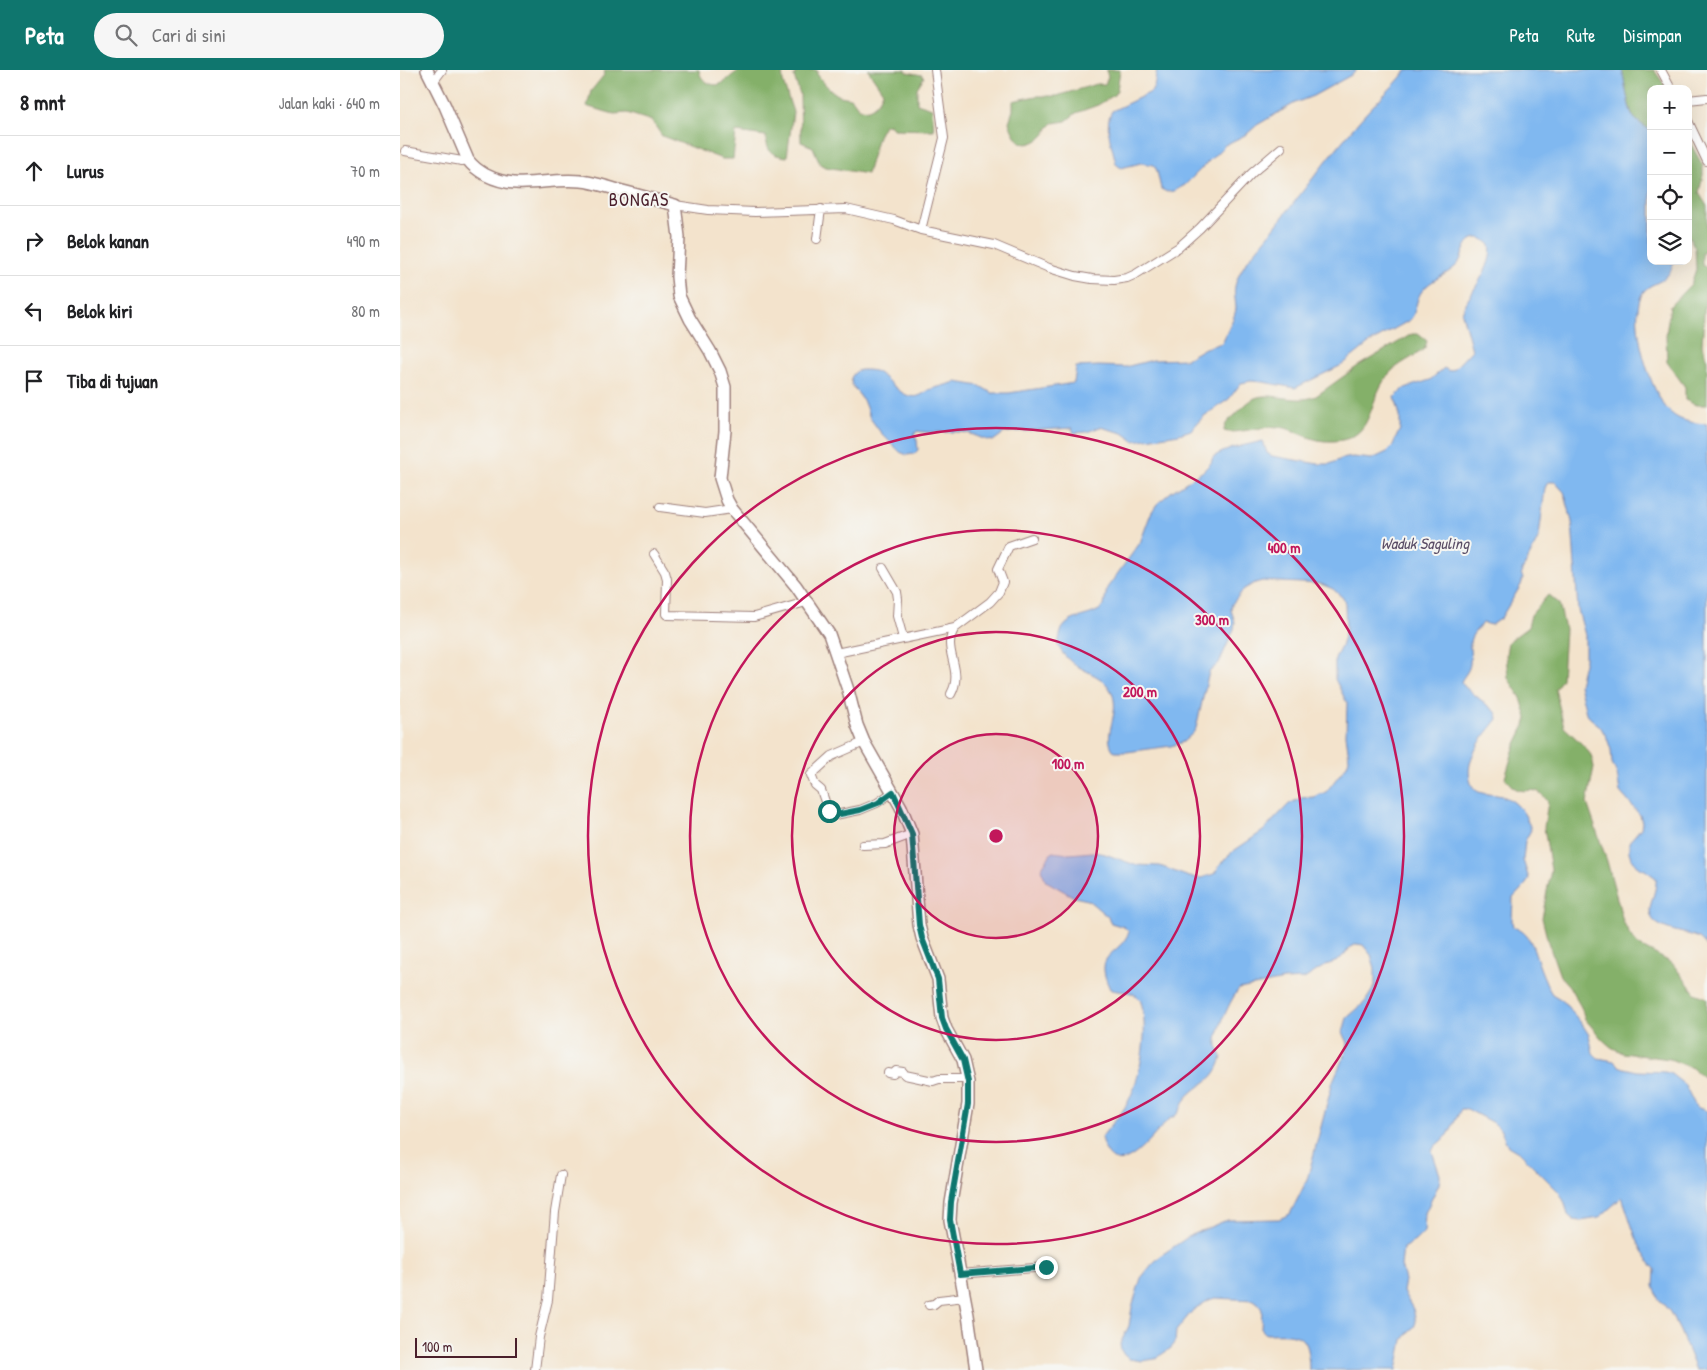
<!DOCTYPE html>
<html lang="id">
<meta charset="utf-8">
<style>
:root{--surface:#fff;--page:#f6f6f6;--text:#202124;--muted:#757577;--line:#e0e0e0;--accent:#0f766e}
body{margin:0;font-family:"Patrick Hand",sans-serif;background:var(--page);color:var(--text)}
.controls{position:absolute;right:15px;top:15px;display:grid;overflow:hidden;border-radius:10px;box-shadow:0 5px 20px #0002}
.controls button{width:45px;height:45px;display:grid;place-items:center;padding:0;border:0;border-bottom:1px solid var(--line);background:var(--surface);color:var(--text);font:25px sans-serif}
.scale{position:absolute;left:15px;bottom:12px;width:102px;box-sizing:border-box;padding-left:5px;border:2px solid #4a1f2b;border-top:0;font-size:14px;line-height:18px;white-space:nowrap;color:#4a1f2b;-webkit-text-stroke:4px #f6f6f2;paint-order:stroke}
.stop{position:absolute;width:15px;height:15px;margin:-11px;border:4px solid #0f766e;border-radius:50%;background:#fff}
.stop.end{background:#0f766e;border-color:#fff;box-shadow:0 1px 5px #0008}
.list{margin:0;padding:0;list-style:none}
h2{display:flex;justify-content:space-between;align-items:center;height:65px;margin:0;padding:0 20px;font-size:21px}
h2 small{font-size:16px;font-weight:400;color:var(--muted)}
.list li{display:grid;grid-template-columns:32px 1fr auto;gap:15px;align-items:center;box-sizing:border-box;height:70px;padding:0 20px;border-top:1px solid var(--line)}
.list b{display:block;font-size:19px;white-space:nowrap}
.list em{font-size:16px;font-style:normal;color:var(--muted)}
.icon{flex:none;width:28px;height:28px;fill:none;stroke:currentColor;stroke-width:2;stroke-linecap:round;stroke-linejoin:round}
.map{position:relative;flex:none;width:1307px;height:1300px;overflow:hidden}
header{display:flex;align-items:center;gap:30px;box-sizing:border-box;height:70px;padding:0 25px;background:var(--accent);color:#fff}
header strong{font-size:24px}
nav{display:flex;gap:28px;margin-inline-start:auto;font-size:18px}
.search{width:350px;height:45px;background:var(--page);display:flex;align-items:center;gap:12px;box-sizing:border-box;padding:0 18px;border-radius:28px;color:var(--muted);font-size:19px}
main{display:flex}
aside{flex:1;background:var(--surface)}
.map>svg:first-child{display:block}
.forest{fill:#84b069;stroke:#67684a}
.water{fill:#80b8f0;stroke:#656c8e}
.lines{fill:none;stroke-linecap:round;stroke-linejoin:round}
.street-casing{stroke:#9e817c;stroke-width:10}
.secondary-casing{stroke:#9e817c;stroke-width:14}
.street{stroke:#fff;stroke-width:8}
.secondary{stroke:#fff;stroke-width:11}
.route{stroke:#0f766e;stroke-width:6}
.ring{fill:none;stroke:#c2185b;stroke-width:2.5}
.labels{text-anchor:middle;stroke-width:4;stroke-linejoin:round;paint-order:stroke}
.water-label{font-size:16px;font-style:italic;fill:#5a4d66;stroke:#f6f6f2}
.quarter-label{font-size:18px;letter-spacing:1px;fill:#4a1f2b;stroke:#f6f6f2}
.centre{fill:#c2185b;stroke:#f6f6f2;stroke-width:2.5}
.ring-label{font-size:15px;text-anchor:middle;font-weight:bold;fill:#c2185b;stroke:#f6f6f2;stroke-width:4;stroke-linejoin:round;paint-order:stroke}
</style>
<header>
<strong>Peta</strong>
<div class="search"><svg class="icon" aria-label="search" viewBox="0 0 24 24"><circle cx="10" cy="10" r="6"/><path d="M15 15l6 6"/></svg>Cari di sini</div>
<nav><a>Peta</a><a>Rute</a><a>Disimpan</a></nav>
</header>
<main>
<aside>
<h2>8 mnt<small>Jalan kaki · 640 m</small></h2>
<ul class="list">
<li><svg class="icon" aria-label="ahead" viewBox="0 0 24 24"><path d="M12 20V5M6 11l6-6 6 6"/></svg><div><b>Lurus</b></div><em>70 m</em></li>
<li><svg class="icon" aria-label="right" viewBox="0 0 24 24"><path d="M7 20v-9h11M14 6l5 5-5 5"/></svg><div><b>Belok kanan</b></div><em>490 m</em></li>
<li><svg class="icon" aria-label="left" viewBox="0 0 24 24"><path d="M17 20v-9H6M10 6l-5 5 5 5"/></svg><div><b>Belok kiri</b></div><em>80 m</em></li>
<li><svg class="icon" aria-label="arrive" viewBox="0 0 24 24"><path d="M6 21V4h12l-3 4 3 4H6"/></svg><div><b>Tiba di tujuan</b></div></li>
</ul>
</aside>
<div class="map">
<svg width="1307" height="1300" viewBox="0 0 1307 1300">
<rect width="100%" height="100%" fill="#f6f6f2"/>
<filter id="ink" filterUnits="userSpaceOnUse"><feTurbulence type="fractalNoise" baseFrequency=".02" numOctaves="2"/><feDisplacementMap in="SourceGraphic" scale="10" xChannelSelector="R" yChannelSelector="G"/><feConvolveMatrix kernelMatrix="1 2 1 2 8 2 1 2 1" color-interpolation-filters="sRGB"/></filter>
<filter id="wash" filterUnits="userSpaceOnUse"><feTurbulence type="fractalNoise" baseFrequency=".0096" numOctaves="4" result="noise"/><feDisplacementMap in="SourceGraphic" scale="20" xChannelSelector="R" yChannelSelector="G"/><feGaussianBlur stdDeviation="1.12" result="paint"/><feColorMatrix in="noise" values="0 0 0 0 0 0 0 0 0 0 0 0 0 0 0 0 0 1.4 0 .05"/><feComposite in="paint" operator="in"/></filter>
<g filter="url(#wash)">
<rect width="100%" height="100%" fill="#f3e3cc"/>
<path class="forest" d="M205,0H299C300,6 302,9 307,12C323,22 329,3 342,0C353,0 371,0 382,0L383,12L393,42L387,87C371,85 367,82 366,66L336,62L333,89H322L262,66L252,51L227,43L214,44L189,37L187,36L191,21L204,5Z
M398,0H417V4C422,11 431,22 440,26C444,27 448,27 452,29C455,32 456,36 460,38C470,44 481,30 483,22L468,0H506L507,2L522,5L524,7L517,18V33L532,38L534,60L493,59L490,54L484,55L478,66L467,104L426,97L420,94L413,77L401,72L400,25L394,6Z
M706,0H720L717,20L714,25L698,35L676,43L666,51L653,53L648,58C646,66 632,77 622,73C616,70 611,59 609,52L613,40V31L636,26H657L696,14H705L708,7Z
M1222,0H1254L1266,17V19H1251V61C1246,57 1239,53 1235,49C1228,42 1225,12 1222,0Z
M1288,69L1303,96V105L1299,123L1307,136V181L1302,183V195L1307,198L1302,275L1307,290V335H1296L1285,330V317L1267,292L1266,265L1270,236L1291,214L1296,199L1295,178L1288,165Z
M1012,264H1018L1027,271L1025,278C1014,288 998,293 988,305C965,333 977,374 925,371C909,370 896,360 881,357C866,355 833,365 824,361C824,354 829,350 834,346C840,340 847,332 855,328C872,321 895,335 916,326L958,296Z
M1148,525L1159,533L1165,559L1162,609L1155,619L1164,657L1183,675L1191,685L1194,697L1187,733L1207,791L1223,851L1230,865L1238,875L1272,893L1295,923L1307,928V1010L1292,998L1270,989L1223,983L1211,977L1202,969L1185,949L1181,937L1169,916L1160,906L1148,872L1142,848L1151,800L1144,757L1148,732C1134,711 1128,727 1113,717C1110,715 1107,710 1105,708L1114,678L1125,655L1127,648L1121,628L1108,608L1106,584L1108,572L1128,557L1131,545Z"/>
<path class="water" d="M757,0H957L953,4L913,26L895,33L857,55L847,64L825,75L785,115L774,121L767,122L761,119L757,101L754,95L741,93L721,98L716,94C713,77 703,56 712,41L751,22L754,17Z
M1007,0H1222C1225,12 1228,42 1235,49C1239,53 1246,57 1251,61V191L1274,192C1267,217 1251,209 1242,224C1228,249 1250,325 1271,343C1281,352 1294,353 1307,354V877C1305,874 1302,870 1299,868C1286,861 1249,861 1250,840C1251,829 1257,820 1256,808L1245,800L1239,798L1231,788L1229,782V772L1241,758L1242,752L1240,745L1220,722L1217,704L1212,693L1211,680L1207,668L1200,656L1190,648L1186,643L1179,614L1185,589V565L1178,540L1172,452L1166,428L1164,422L1155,412H1148L1145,418L1139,467L1121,503L1123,509L1121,515L1101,548L1091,555L1083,553C1064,572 1072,571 1070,594C1069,602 1064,605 1061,612L1065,617L1097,643L1098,649C1084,667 1065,686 1070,710C1072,716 1074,720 1079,722C1086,725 1095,724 1102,726C1118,731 1127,745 1131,760L1125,771L1123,790L1129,809L1126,814L1113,828L1112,851L1113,857C1130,862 1133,877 1138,892C1141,901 1145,910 1149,919L1152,924L1162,930L1182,954L1189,965L1193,983L1198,988L1214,991L1219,996L1224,998L1237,1001L1265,1002L1271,1004L1285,1015L1296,1037L1307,1041V1300H1296L1280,1261L1270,1242L1258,1228L1254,1216L1255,1199C1236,1179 1232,1153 1222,1127L1199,1148L1181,1151L1174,1150L1168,1145L1165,1133L1159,1122L1120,1083L1108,1076L1100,1059L1095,1054L1067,1039H1061L1048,1065L1035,1076L1032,1081L1040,1105L1039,1114L1025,1143L1024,1162L1015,1171L1003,1178L1001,1196L1005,1210L1003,1222L1013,1239L1016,1252L1014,1257L1009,1261L1003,1270L997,1300H909C908,1263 901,1263 866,1264L861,1259L862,1240L859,1234L854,1230L815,1228L809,1230L793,1240L776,1261L775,1273L771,1278L755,1289L742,1291L729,1289L724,1285L721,1280L720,1274L729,1256L732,1237L741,1208L753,1193L763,1184L791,1165L827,1150L879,1149L890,1144L907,1110L933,1011L947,979L948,973L943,962L947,948L965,932L975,916V898L971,885L963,875L957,874L951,877L938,891L926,895L904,909L884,910L839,919C831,928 815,963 817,976C818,979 821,984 822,987C815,1012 804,1010 788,1026C783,1031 782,1038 778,1043C775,1047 769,1048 766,1052C749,1070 715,1119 701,1068C709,1056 720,1047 727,1034C741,1008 750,957 740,929C729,918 722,924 710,919C692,881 719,887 729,862L724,857L711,853L708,847L688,830L674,827L646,811L641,799L652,782L669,784L693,782L705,784L735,795L760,796L789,807L801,808L814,804L823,791L832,782L863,761L889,734L901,728L914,727L926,722L947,695L949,689L946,664L947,633L935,609V588L941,577L946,559L945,534L943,528L933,519L921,514L862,511L855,513L844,519L832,534L831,540L835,552L834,559L819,593L809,602L796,658L793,663L783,672L771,676L727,682H715C699,666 724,642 710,619C699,600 670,602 658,575C659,570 660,564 662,559C671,544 693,548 704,536L707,518L740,473L751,443L757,434L771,422L802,402L811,393L813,387C827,378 847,375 863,371L867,383L872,386L918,394H930L941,389L953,387L972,389L987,382L992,377L1000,359V346L995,327L1005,318L1030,310L1044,298L1049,301L1054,299L1072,280L1062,243C1069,221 1095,197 1090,175C1085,170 1080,166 1073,169C1064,172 1063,188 1057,195C1046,206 1031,209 1022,221C1015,230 1017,242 1010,250L971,272L942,295L901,315L895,318L863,312L851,311L841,313L829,329L804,346L791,360L779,364L734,371L723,363L700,357L687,362L674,363L672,358L610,362L604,363L593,371C582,370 573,363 562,362C548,361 529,364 517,361L514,365L517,370L518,380L514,384L507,385L500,382L481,363L470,348L463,330L452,315L451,308C454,303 456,300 463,300C468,300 474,300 478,303C493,312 508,339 528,320L556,312L580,316L592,323H609L674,313L676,297L699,296L725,297L753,290L786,289L805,278L822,273C825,266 836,245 836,238C835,224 832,220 839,205C848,186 863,174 875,157C903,121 930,85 960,50C975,32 993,18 1007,0Z"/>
</g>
<g filter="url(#ink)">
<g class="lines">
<defs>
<path id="street" d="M1261,0L1271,19
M33,12L42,0
M1288,30L1307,28
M1288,51L1307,91
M5,81L62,91L68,90
M275,135L308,140L355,142L446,139L494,150L521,160L594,175L649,198L675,206L692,209L714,210L727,208L736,204L779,177L800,158L852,103L881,78
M521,160L544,68L535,0
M417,169L421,139
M260,437L305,443L332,439
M254,484L265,502L267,509L266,544L267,545L354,547L406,532
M483,498L497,522L498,529L497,546L503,568
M436,583L555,558L590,532L599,522L603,512L598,499L609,476L632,468
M551,624C565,599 540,579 555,558
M464,672L432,686L411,705L415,715L421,720L430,746L460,740L477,733L493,722
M463,775L485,774L512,764
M488,1003L493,1004L496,1001L503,1002L505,1005L533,1011L539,1009H567
M560,1204L646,1197
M529,1235L534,1234L539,1230L565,1227
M135,1300L139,1267L148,1230L155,1142L161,1105"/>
<path id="secondary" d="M27,0L45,36L68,90C73,97 79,101 86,105C119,122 147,107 181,111C193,112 204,116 215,119C235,124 255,130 275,135L279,167L277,207L279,226L290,249L310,281L320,301L325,317V361L320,408L327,430L332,439L396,516L429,564L448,620L457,655L464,672L501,737L512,764L519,855L522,868L538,909L542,948L546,959L563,990L568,1012V1034L551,1133L550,1150L568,1245L576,1300"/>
</defs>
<use href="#street" class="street-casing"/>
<use href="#secondary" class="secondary-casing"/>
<use href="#street" class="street"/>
<use href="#secondary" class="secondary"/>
</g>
</g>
<g class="lines" filter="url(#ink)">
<path class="route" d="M429,741L430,746L460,740L478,733L493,722L512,764L519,855L522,868L538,909L542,948L546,959L563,990L568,1012V1034L551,1132L550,1150L560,1204L646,1197"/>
</g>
<circle cx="596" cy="766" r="102" fill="#c2185b" fill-opacity=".12"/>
<g class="ring">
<circle cx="596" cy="766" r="102"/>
<circle cx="596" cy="766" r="204"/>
<circle cx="596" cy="766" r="306"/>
<circle cx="596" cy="766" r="408"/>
</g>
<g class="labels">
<g class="water-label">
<text x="1025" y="479">Waduk Saguling</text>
</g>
<g class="quarter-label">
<text x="239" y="136">BONGAS</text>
</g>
</g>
<circle cx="596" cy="766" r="8" class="centre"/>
<g class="ring-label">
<text x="884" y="483">400 m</text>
<text x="812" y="555">300 m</text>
<text x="740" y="627">200 m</text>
<text x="668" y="699">100 m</text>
</g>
</svg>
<div class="controls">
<button>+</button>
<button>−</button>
<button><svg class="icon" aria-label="locate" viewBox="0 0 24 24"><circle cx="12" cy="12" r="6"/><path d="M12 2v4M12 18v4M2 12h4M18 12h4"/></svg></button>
<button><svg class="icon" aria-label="layers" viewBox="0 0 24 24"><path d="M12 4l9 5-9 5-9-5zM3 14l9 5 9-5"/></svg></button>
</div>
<div class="scale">100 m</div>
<div class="stop" style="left:429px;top:741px"></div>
<div class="stop end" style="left:646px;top:1197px"></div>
</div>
</main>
